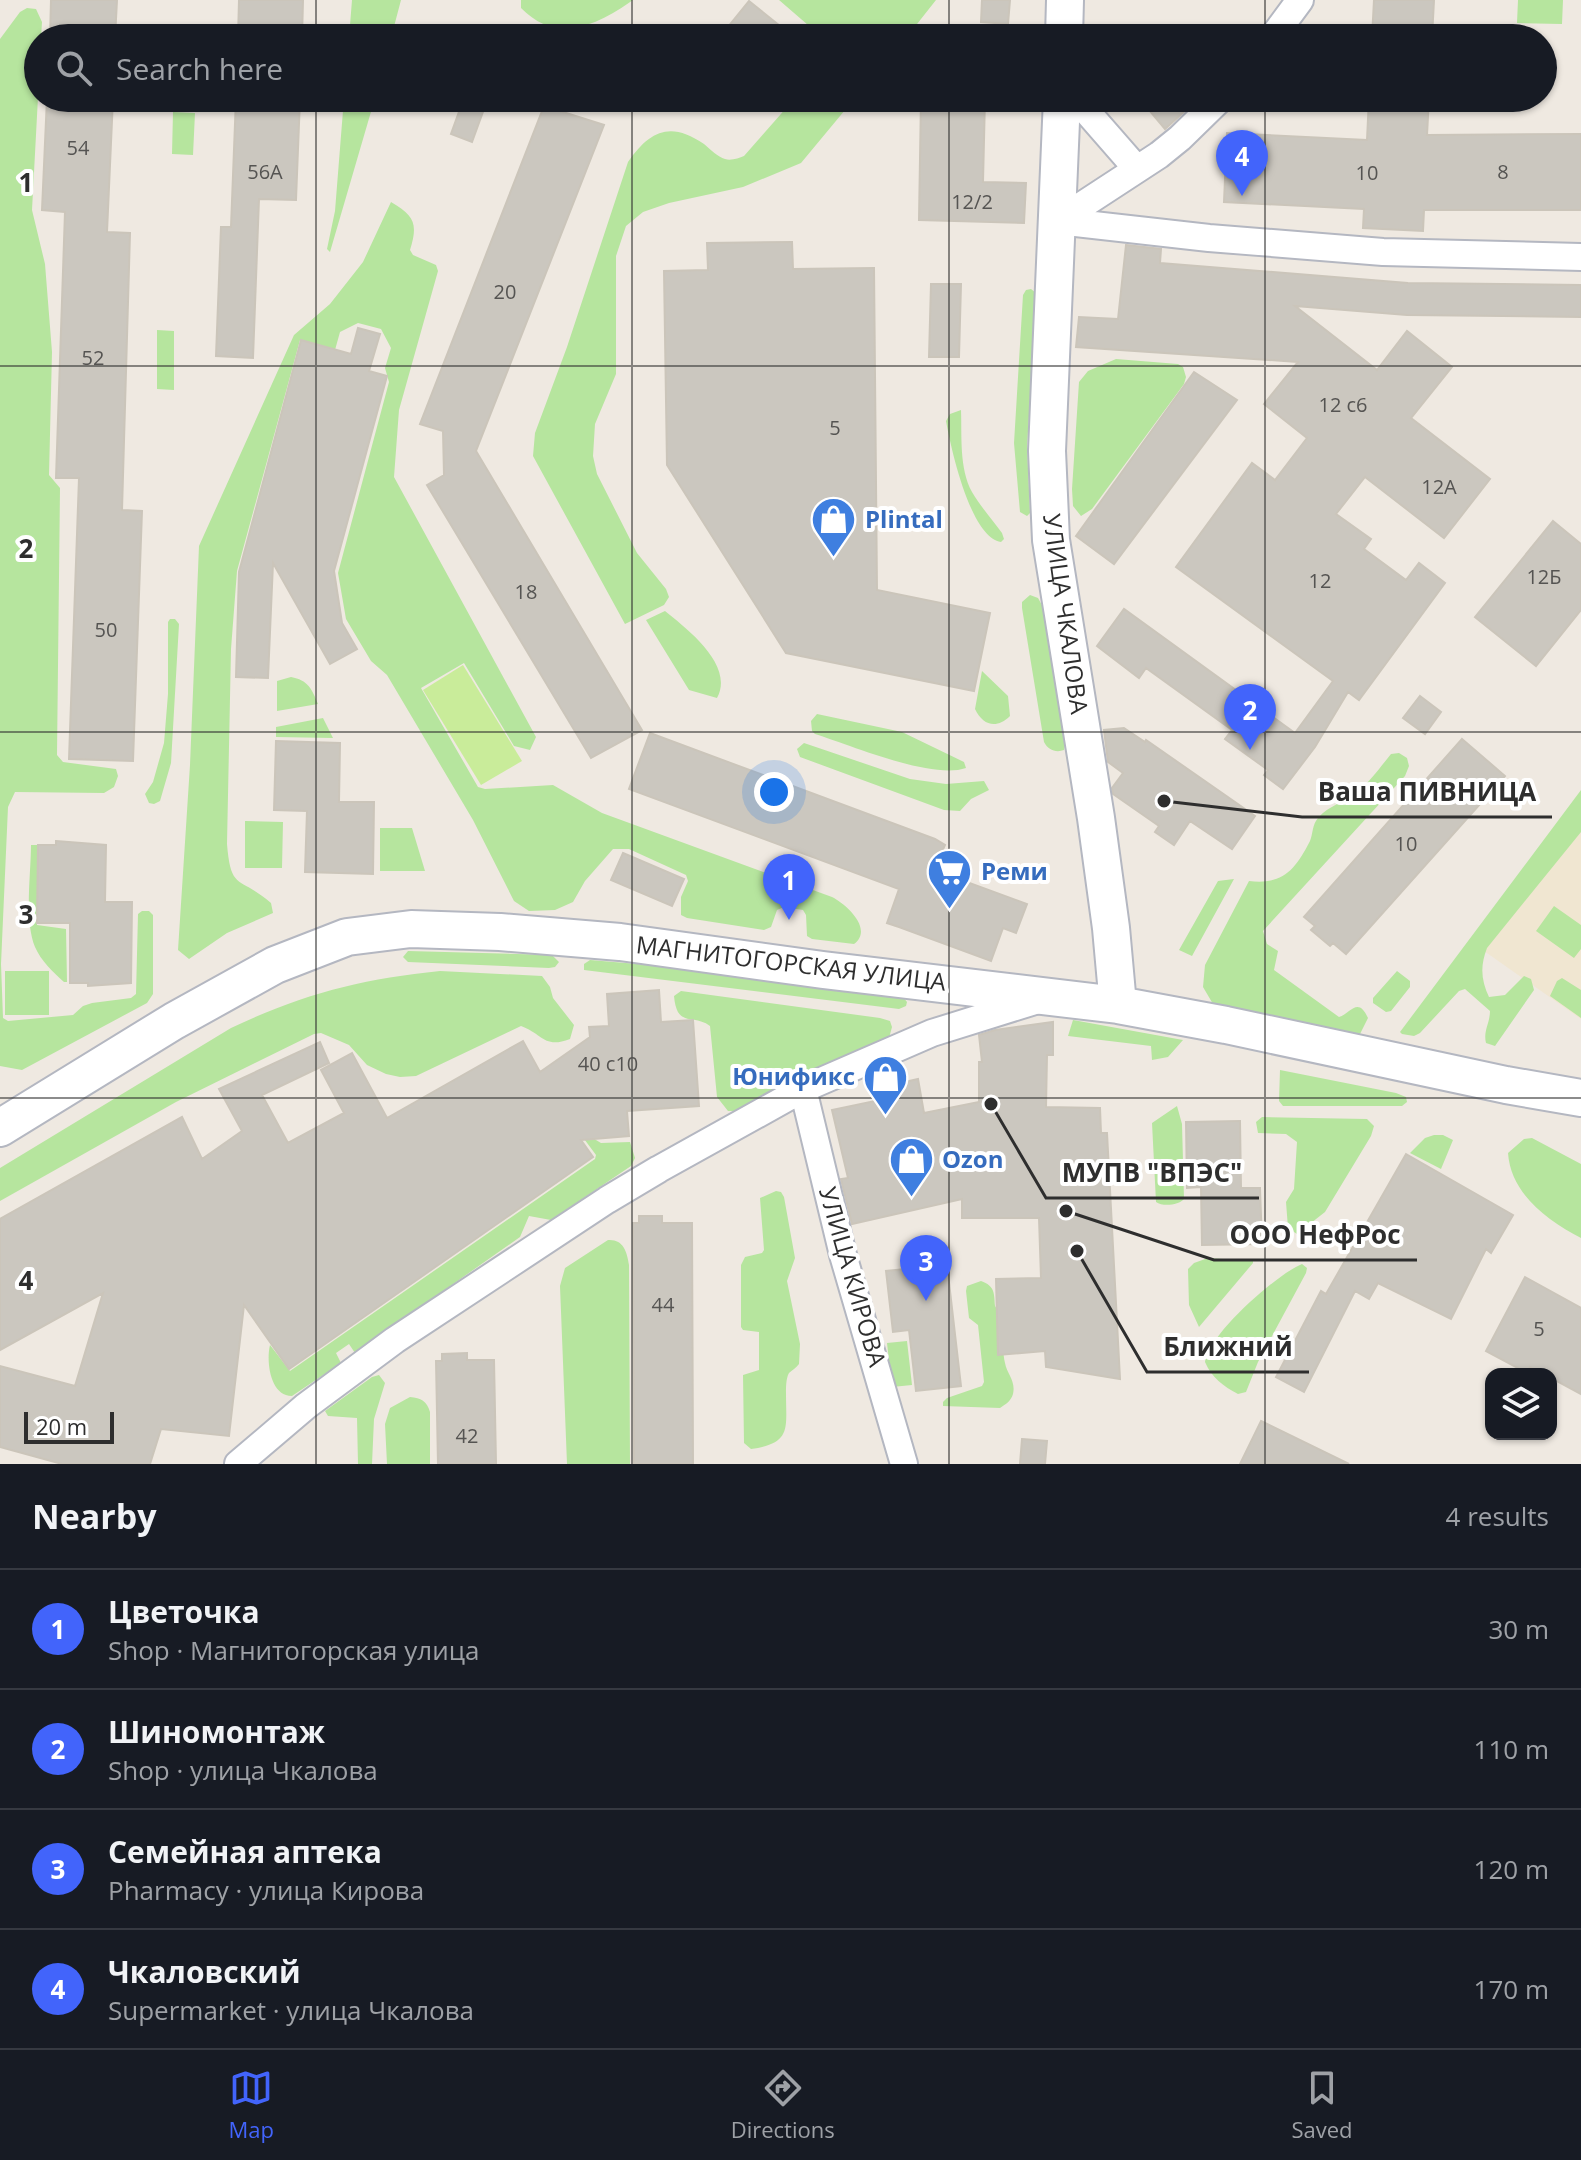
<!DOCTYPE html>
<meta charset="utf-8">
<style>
:root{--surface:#171b24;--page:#20242c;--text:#f1f3f6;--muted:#9ea1a6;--line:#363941;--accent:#4264fb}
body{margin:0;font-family:"Open Sans",sans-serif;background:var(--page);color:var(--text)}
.controls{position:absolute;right:24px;bottom:24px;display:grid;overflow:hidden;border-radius:16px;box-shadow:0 2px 6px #0004}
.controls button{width:72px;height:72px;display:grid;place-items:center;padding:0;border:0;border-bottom:2px solid var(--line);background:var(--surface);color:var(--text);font:40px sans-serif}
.scale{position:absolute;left:24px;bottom:20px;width:90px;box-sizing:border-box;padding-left:8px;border:4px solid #2e2e2e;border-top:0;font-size:22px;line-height:28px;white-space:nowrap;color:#2e2e2e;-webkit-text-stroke:6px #fff;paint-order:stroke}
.you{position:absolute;left:774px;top:792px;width:28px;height:28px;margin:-20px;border:6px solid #fff;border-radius:50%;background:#1a73e8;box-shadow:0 0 0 12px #1a73e833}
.badge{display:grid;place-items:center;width:52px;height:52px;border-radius:50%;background:var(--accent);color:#fff;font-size:26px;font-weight:700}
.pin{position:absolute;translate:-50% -66px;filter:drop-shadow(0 2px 4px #0008)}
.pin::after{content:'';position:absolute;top:42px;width:28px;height:24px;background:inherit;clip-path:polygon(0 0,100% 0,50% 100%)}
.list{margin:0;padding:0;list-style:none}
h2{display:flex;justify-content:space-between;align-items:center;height:104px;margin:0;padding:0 32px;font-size:34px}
h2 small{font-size:26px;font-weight:400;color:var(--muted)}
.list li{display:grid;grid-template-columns:52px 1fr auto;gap:24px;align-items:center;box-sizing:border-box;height:120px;padding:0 32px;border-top:2px solid var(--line)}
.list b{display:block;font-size:30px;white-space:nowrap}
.list p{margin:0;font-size:26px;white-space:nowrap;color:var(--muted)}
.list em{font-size:26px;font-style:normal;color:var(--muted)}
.icon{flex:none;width:44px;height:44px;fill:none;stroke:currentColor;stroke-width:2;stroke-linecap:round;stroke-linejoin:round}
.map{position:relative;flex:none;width:1581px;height:1464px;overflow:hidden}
.search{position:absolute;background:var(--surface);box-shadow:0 2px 6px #0004;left:24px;right:24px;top:24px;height:88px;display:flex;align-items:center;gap:20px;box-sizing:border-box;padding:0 28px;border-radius:44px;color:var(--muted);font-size:30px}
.sheet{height:584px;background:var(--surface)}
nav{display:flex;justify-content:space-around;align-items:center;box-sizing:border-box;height:112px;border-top:2px solid var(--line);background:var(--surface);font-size:22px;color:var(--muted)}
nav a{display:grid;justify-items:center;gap:4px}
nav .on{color:var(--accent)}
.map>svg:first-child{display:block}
.education{fill:#f0e6d1}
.green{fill:#b6e59e}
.pitch{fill:#c9ec9a}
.building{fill:#cbc7bf;stroke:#cbc5ba;stroke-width:2}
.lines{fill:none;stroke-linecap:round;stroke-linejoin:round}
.minor-casing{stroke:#b4b7c1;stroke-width:30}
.secondary-casing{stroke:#b4b7c1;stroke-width:40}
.minor{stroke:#fff;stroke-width:26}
.secondary{stroke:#fff;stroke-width:36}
.grid{fill:none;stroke:#2e2e2e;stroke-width:2;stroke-opacity:0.55}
.labels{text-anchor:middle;stroke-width:8;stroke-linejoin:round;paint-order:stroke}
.number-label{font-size:20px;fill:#555452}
.shop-label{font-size:24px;font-weight:bold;fill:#366cbe;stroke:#fff;text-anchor:start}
.street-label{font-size:24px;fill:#2e2e2e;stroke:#fff}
.grid-label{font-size:26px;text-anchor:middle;font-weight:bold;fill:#2e2e2e;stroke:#fff;stroke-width:8;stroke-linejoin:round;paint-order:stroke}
.leader{fill:none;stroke:#2e2e2e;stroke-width:3}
.callout-dot{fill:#2e2e2e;stroke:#fff;stroke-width:3}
.callout-label{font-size:26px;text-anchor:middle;font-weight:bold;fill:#2e2e2e;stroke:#fff;stroke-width:8;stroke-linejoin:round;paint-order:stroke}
</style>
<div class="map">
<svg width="1581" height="1464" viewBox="0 0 1581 1464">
<rect width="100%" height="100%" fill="#efe9e1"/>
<path class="education" d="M1581,813V1019L1477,946Z"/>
<path class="green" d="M352,0H401L391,38H349Z
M521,0H633C598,25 557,45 521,8Z
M779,0H936L906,38H823Z
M1518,0H1563L1562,24L1517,23Z
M27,8L36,9L42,22L41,38H38V97L32,210L45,264L52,352L49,475L60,488L57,755L63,762L116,769L118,776L114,787L104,793L15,792L8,807L1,964L3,1018L8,1021L73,1015L83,1006L92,1003L131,998L136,994L138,914L142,911H149L153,915V994L147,1003L22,1070L0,1066V39L20,12Z
M344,98H375L330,252L327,249L335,211Z
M795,98H855L801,163L743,187L669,203L643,212L626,226L616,256V374L595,424L593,456L597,474L637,553L666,589L669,597L664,605L625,624L533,456L535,433L567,347L628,162C650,130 671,121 704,144C710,149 718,157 725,159C731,161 739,158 744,156Z
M173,112L195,113L193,155L172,154Z
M391,202C415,216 418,224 410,250L413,255L436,265L438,271L399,410L394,477L536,737L530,750L514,746L464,663L421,688L478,787L485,789L553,785L602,813L832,897C846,904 874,929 854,944L812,939L807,936L806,915L803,910L784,907L777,910L771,927L764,930L687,918L681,915V897L688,881L686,875L629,849H613L585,881L573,902L555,910L529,911L514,901L473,820L387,675L371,661L346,619L338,573L389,382L385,368L391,348L381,329L358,323L340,332L335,350L300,340L237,571L231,649L227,844C231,892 239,875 271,903L273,913L227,933L189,959L178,950L190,765L199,546L294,335L330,304L363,262Z
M1031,289L1036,293L1037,299L1027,446L1030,513L1027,516L1020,512L1014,443L1023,295L1026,290Z
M157,330L174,331V390L157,389Z
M1116,359L1178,364L1183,367L1186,377L1184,384L1092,509L1081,516L1073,506L1072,489L1079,382L1088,371Z
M961,410C962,436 959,468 972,492C980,506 992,519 1002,533L1004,539L1001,542C970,537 951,448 946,421L950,414Z
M1030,595L1038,598L1043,607L1066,739L1064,750C1056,753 1048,750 1044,742L1022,608V602Z
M665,611C687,629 735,665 717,698L689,690L646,620Z
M170,619H175L179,624L171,763L160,801L154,804L149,803L145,794L153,782L164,743L168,694V622Z
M982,671L1008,696L1010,716C997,729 983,726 975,709Z
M291,677C308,680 312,689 318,704L277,711V681Z
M817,714L902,732L964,762L966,768C932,780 850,745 815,734L812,731L811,721Z
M323,718L333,738L276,737V727Z
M804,743L910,779L946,784L984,781L989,790L971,799L960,811L944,810L800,757L797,749Z
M1399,753L1407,758L1409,766L1405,776L1263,931L1267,944L1278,951L1274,970L1339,1017C1351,1013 1358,996 1368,1018L1360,1034L1353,1037L1244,1016L1213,1004L1203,987L1205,965L1249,881C1283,885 1295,870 1310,841C1313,834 1312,825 1318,818C1329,805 1346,802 1358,791C1371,781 1381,766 1391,754Z
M1581,790V832L1487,948C1480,966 1481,980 1489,997L1505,995L1524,976L1531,979L1534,990L1495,1046L1486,1043C1483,1031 1490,1023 1490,1011L1465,989L1459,991L1420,1033L1414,1036L1402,1034L1400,1032Z
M245,821L283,822L282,868H245Z
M380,828H412L425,871H380Z
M31,845H37V925L66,929L67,982H64C53,972 41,961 35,947C24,920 31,874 31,845Z
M1234,879L1192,956L1179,950L1218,881Z
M1554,906L1581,925V949L1574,958L1536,931Z
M408,951L552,955L559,962L555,967L549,968L408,962L403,957Z
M590,960L649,965L903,997L907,1002L906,1006L899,1009L584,970V964Z
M5,971H49V1015H5Z
M440,971L542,976L550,987L553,998L574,1025L570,1039C544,1049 543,1034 521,1026L416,1076L400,1077L386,1074L367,1065L349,1045L321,1033L314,1034L176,1102L0,1201V1168L231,1028C303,994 361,979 440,971Z
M1397,971L1410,981V987L1391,1011L1386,1012L1373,1003V998Z
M1562,978L1581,990V1018L1550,996L1557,981Z
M681,991L880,1018L890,1021L892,1027L889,1038L740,1111H728L717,1097L710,1026C693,1013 677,1029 674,996Z
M1073,1020L1183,1040L1168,1057L1152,1060L1151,1046L1068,1036Z
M1280,1070L1396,1093L1406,1097L1407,1102L1402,1106H1283L1279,1101Z
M1177,1106L1182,1124L1184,1199C1179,1205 1163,1207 1156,1202L1152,1123Z
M1262,1117L1367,1119L1374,1126L1371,1136L1325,1212L1297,1234L1288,1228L1286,1202L1294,1189L1297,1142L1286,1134L1258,1133L1256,1122Z
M576,1128L601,1143L630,1142L635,1158L631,1166L551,1220L529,1216L520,1237L355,1353L349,1344L336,1353L341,1363L292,1396C270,1396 266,1361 270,1345L290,1371L595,1159L596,1155Z
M1434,1135H1443L1453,1140L1441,1169L1410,1153L1425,1138Z
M1532,1138L1581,1164V1238C1547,1220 1511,1194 1508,1153L1524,1139Z
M776,1191L781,1192L784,1197L795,1258L787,1281L800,1344L799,1364C796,1368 792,1370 789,1373C786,1378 786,1387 786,1393C786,1429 792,1443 751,1449L744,1443L743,1375L759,1370V1332L743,1330L741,1327V1265L745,1257L762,1253L764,1250L760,1198Z
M608,1240C623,1239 627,1251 629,1265L630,1464H567L560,1286L565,1268Z
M1208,1258L1253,1261V1263L1199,1327L1189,1305L1188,1269L1194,1263Z
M1302,1264L1307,1268L1306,1273L1258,1362L1246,1392L1238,1394C1223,1386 1212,1378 1205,1362C1208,1335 1277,1274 1302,1264Z
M981,1281C995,1286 994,1293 995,1306C1006,1321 1001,1345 1005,1363C1007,1374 1016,1381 1013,1394C1011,1401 1006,1404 1000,1408L943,1406V1402L947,1398L982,1386L984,1382L978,1325L969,1318L966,1291L967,1286Z
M907,1341L912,1385L892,1387L887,1343Z
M379,1375L385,1383L374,1419L372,1464H358L357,1418L328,1416L325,1411L372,1377Z
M410,1397C421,1398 427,1401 430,1412V1464H387L385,1424L390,1408Z"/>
<path class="pitch" d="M463,665L522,761L481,785L423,690Z"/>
<path class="building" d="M51,0H117L115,38H50Z
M239,0H303L302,38H238Z
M982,0H1010L1008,24L981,22Z
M1374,0H1434L1432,38H1372Z
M749,1L795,38H719Z
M47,98H113L107,232L130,233L122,510L142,511L133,761L69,759L79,478H56L65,212L42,210Z
M236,98H300L296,200L259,199L253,358L216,356L221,227H231Z
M464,98H488L472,142L451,134Z
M921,98H985L983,182L1026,183L1024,223L919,220Z
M1139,98H1176L1186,110L1165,129Z
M1369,98H1429L1427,135L1581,134V210H1424L1423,231L1363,228L1364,209L1224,202L1227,133L1367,140Z
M544,106L604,125L476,451L642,730L591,758L427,485L444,475L443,431L420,424Z
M792,242L793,269L874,268L877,590L990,613L974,691L786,653L667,465L664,271L708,270L707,243Z
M1126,245L1161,249L1160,263L1408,283L1581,285V317L1407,315L1295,306L1377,370L1407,331L1452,367L1411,418L1490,479L1444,538L1365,477L1336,514L1371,539L1364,549L1406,580L1419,563L1445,583L1359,700L1348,692L1315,747L1283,789L1264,775L1268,770L1225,739L1232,730L1146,668L1139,678L1097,646L1124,609L1295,733L1333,681L1176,567L1252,463L1275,480L1307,438L1264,404L1298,362L1076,347L1079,317L1118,319Z
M931,284H961L959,357H929Z
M358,328L380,334L369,371L387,376L334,571L342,623L357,649L330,664L273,563L268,678L236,677L239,572L301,340L351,354Z
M1194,372L1237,400L1114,564L1076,536Z
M1553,521L1581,544V610L1536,666L1475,617Z
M1420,696L1441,712L1425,734L1403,718Z
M1124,728L1145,742L1146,740L1255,816L1232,849L1190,821L1174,845L1155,832L1159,826L1113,794L1112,788L1123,773L1108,762L1104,730Z
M650,733L935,839L945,845L934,870L1027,904L1016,933L1003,928L991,961L899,927L887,923L899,889L629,789Z
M1462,739L1505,776L1346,954L1333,943L1330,946L1311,930L1315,926L1304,917Z
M276,741L340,743L339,802H374L373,874L305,872L307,811L274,810Z
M56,841L106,845L105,902H132L131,983L88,986V983H70V923H37L38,845H56Z
M623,853L684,879L672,906L611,880Z
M659,990L661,1022L693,1020L699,1106L627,1111L629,1136L581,1140L593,1157L289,1369L244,1305L229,1436L161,1429L150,1464H62L0,1447V1366L75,1386L103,1293L0,1350V1219L182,1117L202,1159L242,1131L219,1089L320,1042L329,1063L262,1095L288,1143L344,1113L321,1070L352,1053L387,1118L523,1041L540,1072L590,1037L589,1027L609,1026L607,994Z
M1053,1022V1055H1047L1046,1107L1100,1108L1101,1133H1107L1120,1379L1046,1367L1045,1351L998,1355L996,1279L1041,1278L1039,1218H962V1199L852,1224L841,1179L848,1178L832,1110L880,1100L878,1088L918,1079L924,1113L979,1102V1062H982L979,1035L995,1030Z
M1240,1121L1241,1188H1260L1262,1244L1202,1245L1201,1187L1187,1188L1186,1122Z
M1406,1154L1513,1215L1491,1253L1486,1249L1451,1319L1378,1283L1369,1299L1355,1291L1304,1392L1276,1377L1321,1291L1326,1294Z
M639,1216H662V1223H692L693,1464H634L633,1223H639Z
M947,1265L961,1386L916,1391L909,1330L893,1332L886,1271Z
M1525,1277L1581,1308V1394L1551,1378V1374H1543L1530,1367L1527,1373L1486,1351Z
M467,1353V1360H494L496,1464H438L436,1361H442V1354Z
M1261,1421L1349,1464H1240Z
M1022,1439L1047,1441L1045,1464H1020Z"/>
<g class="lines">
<defs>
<path id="minor" d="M1272,38L1300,0
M1075,98L1137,169
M1058,221L1209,238L1383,252L1581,257
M1058,221L1159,155L1180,138L1221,98
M803,1089L843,1255L904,1464
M238,1464L306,1406L395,1340L607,1200L659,1169L803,1089L932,1033L1038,1000"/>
<path id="secondary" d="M1064,38L1065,0
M1062,98L1047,451L1051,540L1096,818L1111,928L1118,1005
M0,1128L174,1021L275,965L347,937L411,929L500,932L620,942L823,970L1118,1005L1226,1025L1506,1085L1581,1098"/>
</defs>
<use href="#minor" class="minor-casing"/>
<use href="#secondary" class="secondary-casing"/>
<use href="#minor" class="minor"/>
<use href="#secondary" class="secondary"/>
</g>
<path class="grid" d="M316,0V38M632,0V38M949,0V38M1265,0V38M316,98V1464M632,98V1464M949,98V1464M1265,98V1464M0,366H1581M0,732H1581M0,1098H1581"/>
<defs>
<symbol id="shop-pin" viewBox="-11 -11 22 30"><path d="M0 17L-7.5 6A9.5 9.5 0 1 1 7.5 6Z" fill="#3f7fe0" stroke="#fff"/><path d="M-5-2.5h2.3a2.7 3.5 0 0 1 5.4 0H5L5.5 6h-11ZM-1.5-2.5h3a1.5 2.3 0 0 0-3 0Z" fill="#fff"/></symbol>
<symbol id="supermarket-pin" viewBox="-11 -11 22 30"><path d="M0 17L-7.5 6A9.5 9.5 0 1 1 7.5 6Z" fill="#3f7fe0" stroke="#fff"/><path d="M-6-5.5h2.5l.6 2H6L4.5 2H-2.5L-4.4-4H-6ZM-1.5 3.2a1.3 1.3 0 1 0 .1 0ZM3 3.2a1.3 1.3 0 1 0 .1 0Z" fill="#fff"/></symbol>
</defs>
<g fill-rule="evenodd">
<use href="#shop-pin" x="808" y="494" width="51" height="69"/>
<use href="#supermarket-pin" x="924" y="846" width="51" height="69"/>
<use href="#shop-pin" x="860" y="1052" width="51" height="69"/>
<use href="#shop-pin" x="886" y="1134" width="51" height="69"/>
</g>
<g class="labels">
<g class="number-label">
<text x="78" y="155">54</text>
<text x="265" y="179">56А</text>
<text x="1503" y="179">8</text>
<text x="1367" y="180">10</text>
<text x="972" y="209">12/2</text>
<text x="505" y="299">20</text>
<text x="93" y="365">52</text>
<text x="1343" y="412">12 с6</text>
<text x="835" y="435">5</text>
<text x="1439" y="494">12А</text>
<text x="1544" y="584">12Б</text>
<text x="1320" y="588">12</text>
<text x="526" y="599">18</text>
<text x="106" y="637">50</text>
<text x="1406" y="851">10</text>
<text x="608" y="1071">40 с10</text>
<text x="663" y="1312">44</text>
<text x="1539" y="1336">5</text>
<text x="467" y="1443">42</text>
</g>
<g class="shop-label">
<text x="865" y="528">Plintal</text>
<text x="981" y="880">Реми</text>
<text x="855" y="1085" text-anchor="end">Юнификс</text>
<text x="942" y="1168">Ozon</text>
</g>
<g class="street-label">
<text transform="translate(1065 614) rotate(82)" y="8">УЛИЦА ЧКАЛОВА</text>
<text transform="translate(791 964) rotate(7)" y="8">МАГНИТОГОРСКАЯ УЛИЦА</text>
<text transform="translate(852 1277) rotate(74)" y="8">УЛИЦА КИРОВА</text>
</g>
</g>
<g class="grid-label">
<text x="26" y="192">1</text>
<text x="26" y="558">2</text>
<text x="26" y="924">3</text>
<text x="26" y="1290">4</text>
</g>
<path class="leader" d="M1164 801L1302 817H1552M991 1104L1046 1198H1259M1066 1211L1214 1260H1417M1077 1251L1147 1372H1309"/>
<g class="callout-dot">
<circle cx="1164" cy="801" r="8"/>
<circle cx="991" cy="1104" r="8"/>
<circle cx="1066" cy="1211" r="8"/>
<circle cx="1077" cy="1251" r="8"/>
</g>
<g class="callout-label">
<text x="1427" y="801">Ваша ПИВНИЦА</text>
<text x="1152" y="1182">МУПВ "ВПЭС"</text>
<text x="1315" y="1244">ООО НефРос</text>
<text x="1228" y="1356">Ближний</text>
</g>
</svg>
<div class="controls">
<button><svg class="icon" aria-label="layers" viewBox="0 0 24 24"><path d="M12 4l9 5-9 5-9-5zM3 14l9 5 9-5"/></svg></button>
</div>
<div class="scale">20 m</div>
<div class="you"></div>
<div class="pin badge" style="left:789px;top:920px">1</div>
<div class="pin badge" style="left:1250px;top:750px">2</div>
<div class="pin badge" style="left:926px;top:1301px">3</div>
<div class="pin badge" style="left:1242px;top:196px">4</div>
<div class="search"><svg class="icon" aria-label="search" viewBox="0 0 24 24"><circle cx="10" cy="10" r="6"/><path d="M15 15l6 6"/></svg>Search here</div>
</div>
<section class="sheet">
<h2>Nearby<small>4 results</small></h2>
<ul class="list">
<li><span class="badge">1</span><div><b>Цветочка</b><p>Shop · Магнитогорская улица</p></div><em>30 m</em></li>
<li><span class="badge">2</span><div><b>Шиномонтаж</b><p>Shop · улица Чкалова</p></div><em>110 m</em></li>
<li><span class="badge">3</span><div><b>Семейная аптека</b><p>Pharmacy · улица Кирова</p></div><em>120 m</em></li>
<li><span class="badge">4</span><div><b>Чкаловский</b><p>Supermarket · улица Чкалова</p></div><em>170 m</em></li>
</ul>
</section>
<nav>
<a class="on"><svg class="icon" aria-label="map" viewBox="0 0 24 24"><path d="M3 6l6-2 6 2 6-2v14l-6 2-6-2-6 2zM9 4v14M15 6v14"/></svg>Map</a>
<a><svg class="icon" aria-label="directions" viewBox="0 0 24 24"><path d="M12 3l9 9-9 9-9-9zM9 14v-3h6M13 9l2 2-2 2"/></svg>Directions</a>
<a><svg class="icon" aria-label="saved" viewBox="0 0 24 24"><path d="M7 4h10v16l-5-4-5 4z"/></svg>Saved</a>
</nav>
